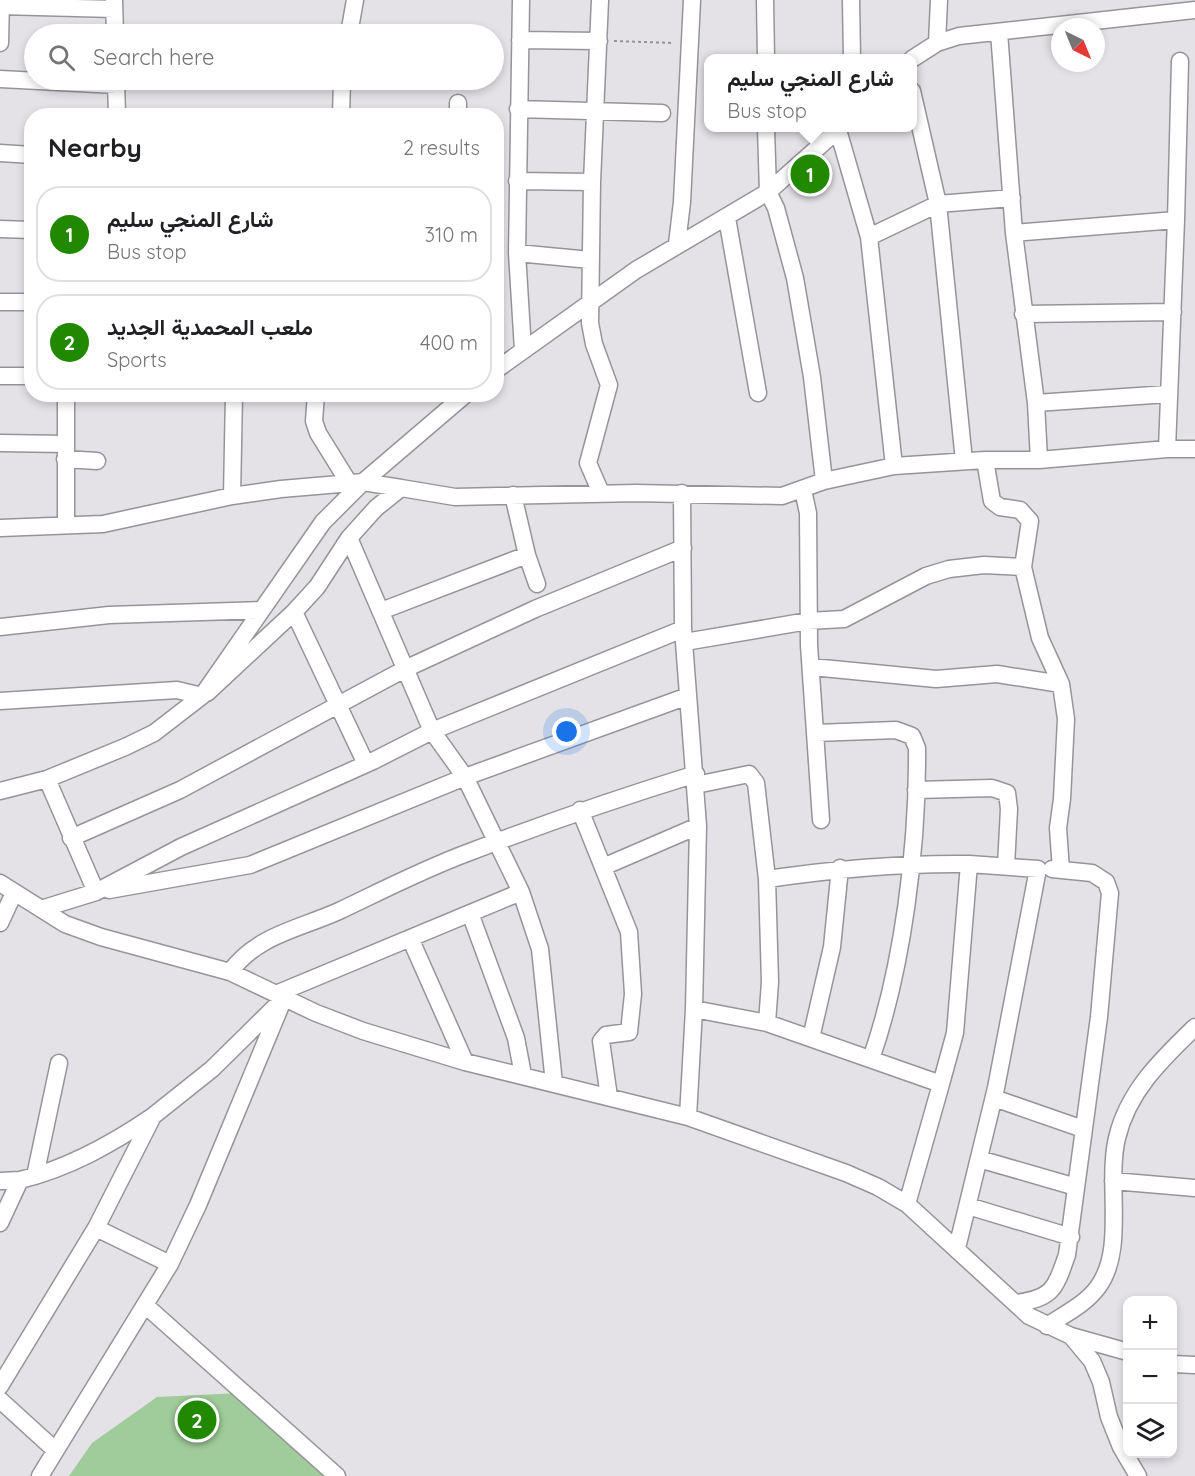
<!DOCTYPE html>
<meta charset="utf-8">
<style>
:root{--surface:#fff;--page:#f6f6f6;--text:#202124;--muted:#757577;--line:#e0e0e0;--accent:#218900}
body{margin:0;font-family:Quicksand,Vazirmatn,sans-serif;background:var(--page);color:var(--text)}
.controls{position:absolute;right:18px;bottom:18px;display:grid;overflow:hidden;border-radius:12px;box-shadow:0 3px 9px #0003}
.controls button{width:54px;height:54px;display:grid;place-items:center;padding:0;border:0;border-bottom:2px solid var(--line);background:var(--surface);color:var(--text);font:30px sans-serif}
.compass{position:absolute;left:1051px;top:18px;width:54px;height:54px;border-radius:50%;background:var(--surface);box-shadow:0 3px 9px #0003;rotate:137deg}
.you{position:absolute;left:567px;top:732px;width:21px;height:21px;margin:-15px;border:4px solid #fff;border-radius:50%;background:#1a73e8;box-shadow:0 0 0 9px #1a73e833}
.badge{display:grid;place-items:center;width:39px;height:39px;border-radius:50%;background:var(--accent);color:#fff;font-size:20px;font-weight:700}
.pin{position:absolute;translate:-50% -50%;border:3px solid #fff;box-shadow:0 2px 6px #0006}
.popup{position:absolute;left:704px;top:54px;width:213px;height:78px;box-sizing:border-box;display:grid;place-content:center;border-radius:12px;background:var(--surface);filter:drop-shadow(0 2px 4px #0005);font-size:20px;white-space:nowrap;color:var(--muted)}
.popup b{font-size:22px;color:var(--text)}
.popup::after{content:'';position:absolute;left:50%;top:100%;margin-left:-12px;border:12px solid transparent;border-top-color:var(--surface)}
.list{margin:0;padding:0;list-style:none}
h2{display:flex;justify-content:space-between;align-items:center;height:78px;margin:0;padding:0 24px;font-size:26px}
h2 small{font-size:20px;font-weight:400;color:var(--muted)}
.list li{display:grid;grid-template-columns:39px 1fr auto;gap:18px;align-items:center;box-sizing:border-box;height:96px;margin:0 12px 12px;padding:0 12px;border:2px solid var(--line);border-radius:24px}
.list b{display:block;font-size:22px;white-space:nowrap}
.list p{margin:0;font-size:20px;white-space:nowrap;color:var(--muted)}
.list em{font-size:20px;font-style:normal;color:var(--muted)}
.icon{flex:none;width:33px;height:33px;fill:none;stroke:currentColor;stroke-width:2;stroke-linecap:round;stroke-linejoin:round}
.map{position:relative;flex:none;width:1195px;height:1476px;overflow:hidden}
.search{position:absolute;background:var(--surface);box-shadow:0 3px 9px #0003;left:24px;top:24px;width:480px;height:66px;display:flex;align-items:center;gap:15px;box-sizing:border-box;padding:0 21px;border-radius:33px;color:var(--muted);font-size:22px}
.panel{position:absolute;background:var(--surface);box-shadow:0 3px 9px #0003;left:24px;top:108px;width:480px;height:294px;border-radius:24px}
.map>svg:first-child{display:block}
.green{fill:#a0cb9a}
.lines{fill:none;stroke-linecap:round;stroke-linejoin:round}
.minor-casing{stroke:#979499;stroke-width:19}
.path{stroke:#959396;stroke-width:2;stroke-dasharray:3 3;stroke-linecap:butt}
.minor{stroke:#fff;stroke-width:16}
</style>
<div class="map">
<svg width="1195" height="1476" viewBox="0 0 1195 1476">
<rect width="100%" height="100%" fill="#e5e2e7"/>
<path class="green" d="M239,1393L332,1476H69L92,1443L157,1397Z"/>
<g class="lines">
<defs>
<path id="minor" d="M114,0L115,34
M521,0L517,253L523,350
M600,0L592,182L590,323L594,344L609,385L588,463L601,493
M765,0L766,58
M851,0L852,58
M0,6L114,9
M349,34L355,0
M520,40L599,41
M0,43L1,0
M937,43L939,0
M912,59L937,43L959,36L1195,10
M0,79L116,85
M116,80L117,116
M912,91L938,204L964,461
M518,109L662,113
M341,116L342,80
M458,116V103
M766,128L768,192L776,208L795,278L812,377L824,481
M838,130L869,237L894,466
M0,153L32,155
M517,181L592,182
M727,218L758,393
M1176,220L1180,61
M0,229L32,230
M1014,233L1036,403L1039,460
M869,237L938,204L1012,198
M677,244L682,202L692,0
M517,253L590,260
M0,302H32
M1023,314L1173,312
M496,370L636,270L768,192L840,128
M0,376H32
M66,394V524
M316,394L314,421L318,433L349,483
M1036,403L1168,394
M0,443L66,444
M1167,449H1195
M65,459L97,461
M985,460L992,501L1000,507L1020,510L1030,521L1023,567
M401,488L455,497L636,493L782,496L824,481L894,466L985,460H1039L1167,449L1176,220L1014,233L999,32
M803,490L808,513L809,645L821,820
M682,493L683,629L698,826L694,1009L688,1117
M232,496L234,394
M0,528L103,524L232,496L281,489L363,482L401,488L376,508L349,538L317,587L294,612L207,693
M349,538L432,731L465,777L521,892L540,949L554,1083
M527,555L537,584
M381,611L527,555L513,495
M294,612L366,764
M0,627L109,615L261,610
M685,642L808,621L844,619L926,576L949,569L984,565L1023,567L1040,638L1061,684L1066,719L1062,799L1058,828L1061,870
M812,667L936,679L997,674L1061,684
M0,701L177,690L202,696
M816,733L896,730L912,736L917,748C918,846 903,967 871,1059
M696,785L749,774L756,783L767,879L770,982L767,1023L941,1084L907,1204
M916,790L992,788L1007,793L1009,809L1006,866
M0,791L47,779L125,747L154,733L202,696L323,522L363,482L466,394
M580,810L629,932L633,994L629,1032L606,1035L601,1041L609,1097
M71,838L180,790L405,669L535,609L683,548
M603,867L698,826
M767,879C835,869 901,863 969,864
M0,883L65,924L101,937L230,972L316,1013L363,1031L465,1062L688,1117L846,1173L878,1187L907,1204L1029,1316L1071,1336L1128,1352
M109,890L250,865L465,777L688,696
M96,892L181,847L373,761L432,731L683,629
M41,909L96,892L47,779
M470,913L516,1038L523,1075
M0,923L14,893
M410,938L465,1062
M230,972C257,935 299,929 339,911C381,891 424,869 467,853C543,824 618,798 696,774
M276,994L521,892
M694,1009L767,1023
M811,1038L832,947L840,868
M941,1084L955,1033L969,864L1038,869L996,1088L957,1248
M994,1098L1083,1129
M153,1116L212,1069L277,1005
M979,1159L1076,1187
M35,1176L59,1063
M0,1181L20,1180
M1113,1181L1195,1188
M968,1206L1071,1237
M0,1223L20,1180C69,1168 112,1144 153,1116L96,1228L0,1386
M96,1228L170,1264
M1016,1303C1053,1298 1055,1289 1067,1255L1099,1017L1110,893L1106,882L1092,873L1052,869
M145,1305L337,1476
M1047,1326C1063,1315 1086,1304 1098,1287C1126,1249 1106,1184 1117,1138C1128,1091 1162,1059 1195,1027
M1071,1336L1092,1361L1101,1382L1109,1417L1121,1447L1138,1476
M1172,1364L1195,1365
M0,1400L55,1450
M40,1476L170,1264L198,1205L284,998"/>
</defs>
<use href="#minor" class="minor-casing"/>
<path class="path" d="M614,41L674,43"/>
<use href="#minor" class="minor"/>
</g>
</svg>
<div class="controls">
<button>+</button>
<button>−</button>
<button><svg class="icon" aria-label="layers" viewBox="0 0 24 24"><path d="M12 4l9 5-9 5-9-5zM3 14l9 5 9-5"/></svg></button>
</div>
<svg class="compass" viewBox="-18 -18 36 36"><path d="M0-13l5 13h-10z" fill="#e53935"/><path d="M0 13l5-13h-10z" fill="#757577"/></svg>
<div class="you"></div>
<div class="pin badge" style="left:810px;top:174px">1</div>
<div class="popup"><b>شارع المنجي سليم</b>Bus stop</div>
<div class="pin badge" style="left:197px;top:1420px">2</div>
<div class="search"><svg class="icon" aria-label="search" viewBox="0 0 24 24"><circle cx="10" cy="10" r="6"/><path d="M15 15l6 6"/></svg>Search here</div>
<section class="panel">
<h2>Nearby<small>2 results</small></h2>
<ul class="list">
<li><span class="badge">1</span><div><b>شارع المنجي سليم</b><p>Bus stop</p></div><em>310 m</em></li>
<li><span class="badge">2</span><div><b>ملعب المحمدية الجديد</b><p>Sports</p></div><em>400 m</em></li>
</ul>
</section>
</div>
